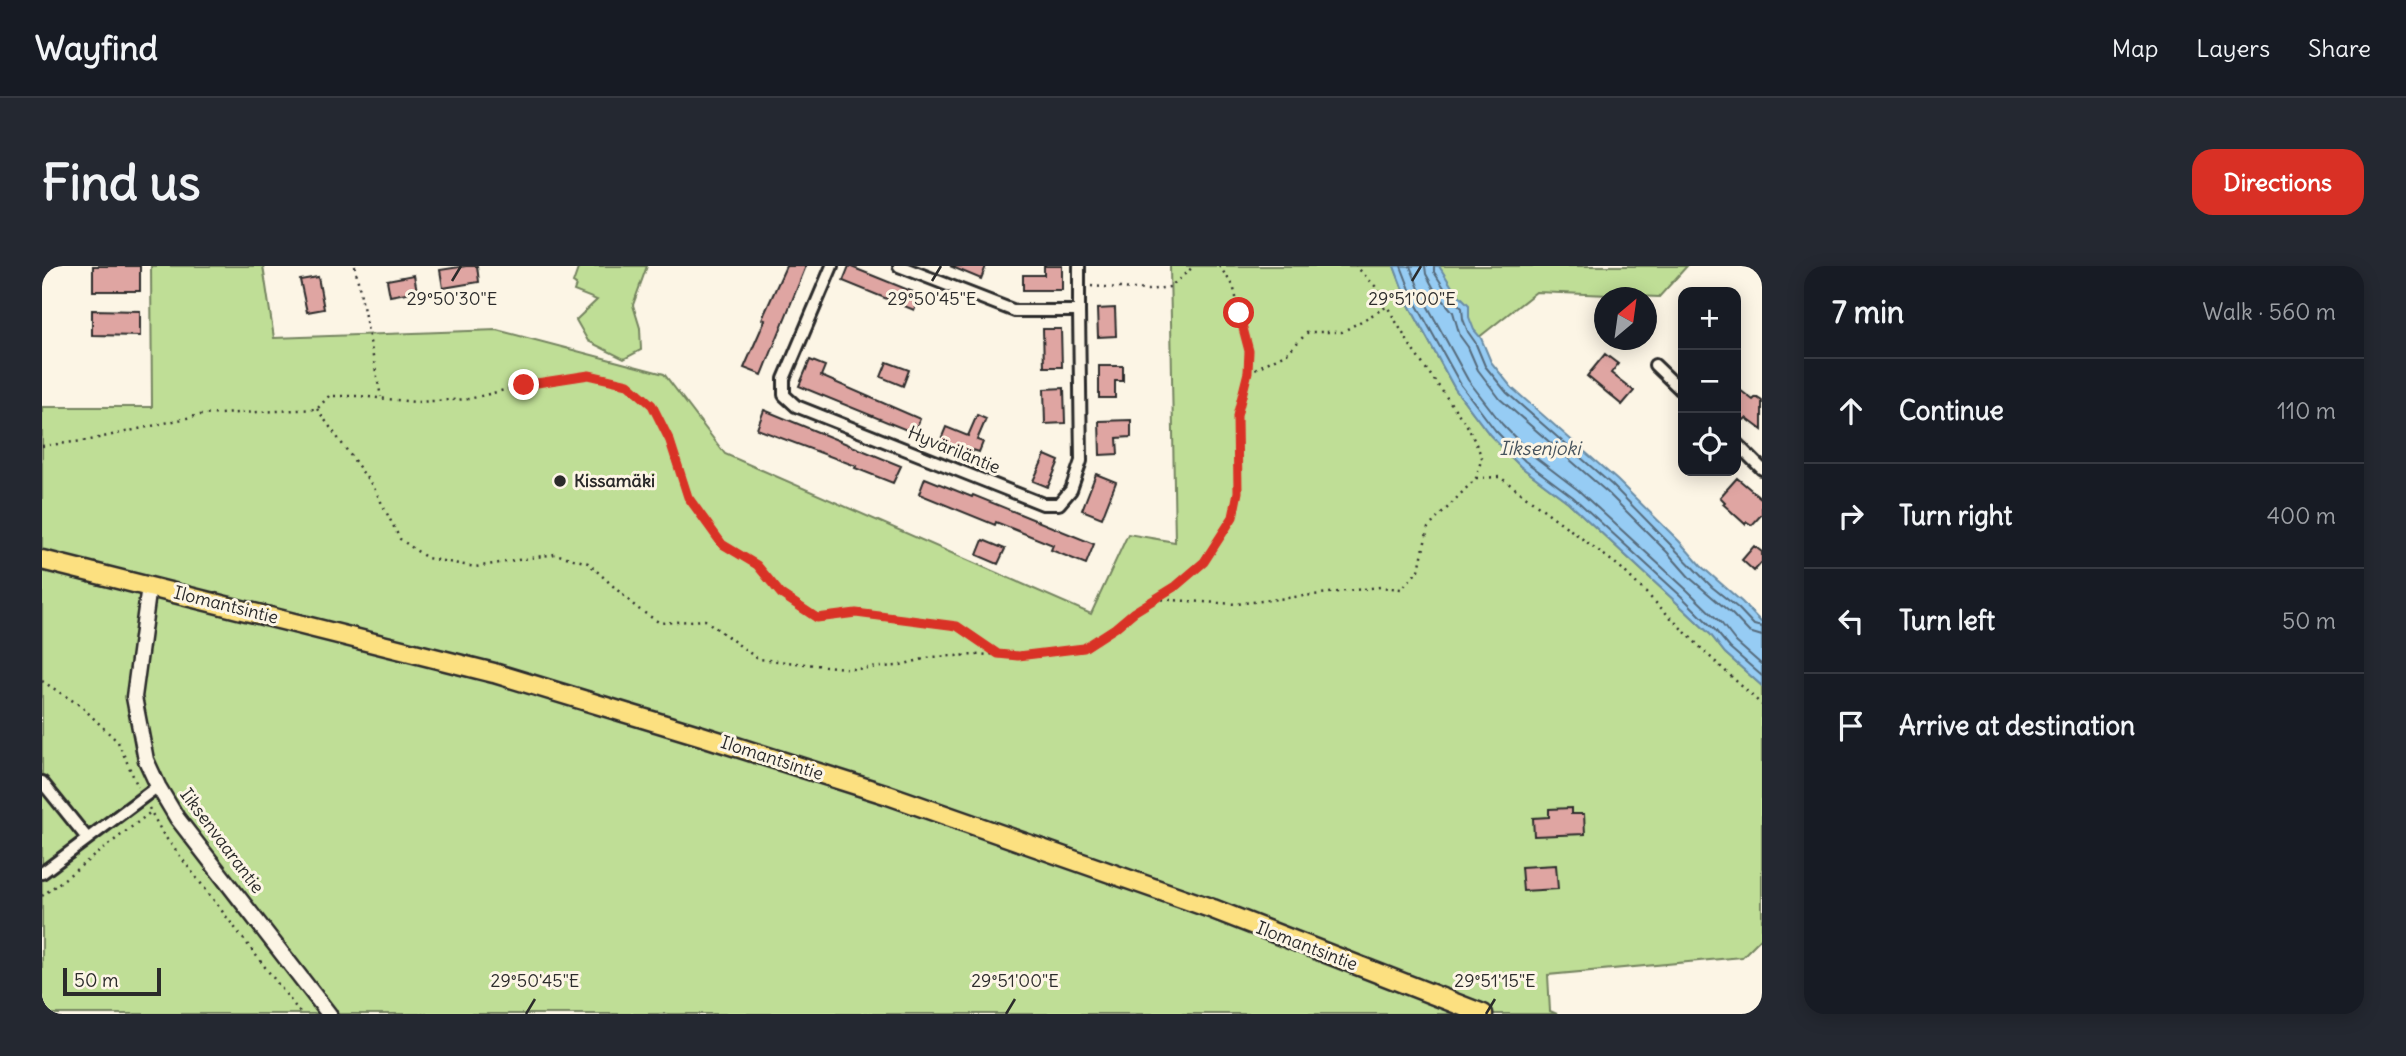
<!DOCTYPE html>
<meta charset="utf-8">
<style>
:root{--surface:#171b24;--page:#242831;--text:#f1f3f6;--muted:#9ea1a6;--line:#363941;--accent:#d93025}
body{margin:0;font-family:Delius,sans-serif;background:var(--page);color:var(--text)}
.controls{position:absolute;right:21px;top:21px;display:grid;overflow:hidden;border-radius:14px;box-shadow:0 4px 18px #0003}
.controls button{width:63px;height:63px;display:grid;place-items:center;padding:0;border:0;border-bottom:2px solid var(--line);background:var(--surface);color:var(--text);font:35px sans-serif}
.compass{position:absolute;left:1552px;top:21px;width:63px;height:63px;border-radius:50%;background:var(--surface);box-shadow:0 4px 18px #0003;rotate:29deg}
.scale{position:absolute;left:21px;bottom:18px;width:98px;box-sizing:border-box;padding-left:7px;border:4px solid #2b2b2b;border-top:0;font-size:19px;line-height:24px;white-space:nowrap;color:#2b2b2b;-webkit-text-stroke:5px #fcf5e5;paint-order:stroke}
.stop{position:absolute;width:21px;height:21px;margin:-16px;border:5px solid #d93025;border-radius:50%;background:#fff}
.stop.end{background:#d93025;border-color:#fff;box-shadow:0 2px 7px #0008}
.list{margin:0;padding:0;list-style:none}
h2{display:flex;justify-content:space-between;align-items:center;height:91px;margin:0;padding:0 28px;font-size:30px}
h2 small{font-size:23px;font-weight:400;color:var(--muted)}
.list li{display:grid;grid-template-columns:46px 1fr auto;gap:21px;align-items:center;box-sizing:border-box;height:105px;padding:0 28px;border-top:2px solid var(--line)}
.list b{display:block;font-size:26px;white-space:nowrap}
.list em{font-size:23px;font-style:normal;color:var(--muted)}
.icon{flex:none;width:38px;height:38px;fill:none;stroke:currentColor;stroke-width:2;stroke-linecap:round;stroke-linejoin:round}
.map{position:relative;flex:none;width:1720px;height:748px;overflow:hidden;border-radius:21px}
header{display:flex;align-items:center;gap:42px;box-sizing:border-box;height:98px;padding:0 35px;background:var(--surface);border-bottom:2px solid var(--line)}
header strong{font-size:33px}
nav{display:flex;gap:38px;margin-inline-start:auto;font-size:24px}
.intro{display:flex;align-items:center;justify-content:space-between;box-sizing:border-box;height:168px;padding:0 42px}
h1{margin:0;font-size:49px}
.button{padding:18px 32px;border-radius:21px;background:var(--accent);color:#fff;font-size:24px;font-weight:700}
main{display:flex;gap:42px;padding:0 42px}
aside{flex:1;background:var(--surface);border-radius:21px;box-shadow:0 4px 18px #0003}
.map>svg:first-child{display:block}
.green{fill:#bfde96;stroke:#758460;stroke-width:2}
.water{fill:#96ccf4;stroke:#6b8ca4;stroke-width:2}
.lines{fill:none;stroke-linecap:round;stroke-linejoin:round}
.shore{stroke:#566b7b;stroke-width:2}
.building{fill:#dfa5a2;stroke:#2b2b2b;stroke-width:2}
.minor-casing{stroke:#2b2b2b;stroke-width:16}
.tertiary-casing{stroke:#2b2b2b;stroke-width:19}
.primary-casing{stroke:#2b2b2b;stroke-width:23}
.path{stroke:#2b2b2b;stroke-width:2.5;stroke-dasharray:2 5;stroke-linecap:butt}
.minor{stroke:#fcf5e5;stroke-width:10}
.tertiary{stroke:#fcf5e5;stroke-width:14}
.primary{stroke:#fce080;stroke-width:18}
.route{stroke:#d93025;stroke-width:9}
.ticks{fill:none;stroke:#2b2b2b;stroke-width:2.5}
.poi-dot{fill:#2b2b2b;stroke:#fcf5e5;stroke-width:2.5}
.labels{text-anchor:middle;stroke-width:6;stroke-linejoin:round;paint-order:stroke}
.street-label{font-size:18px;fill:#2b2b2b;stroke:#fcf5e5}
.poi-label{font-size:18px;font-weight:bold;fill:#2b2b2b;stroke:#fcf5e5;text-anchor:start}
.water-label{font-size:19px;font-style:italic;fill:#46535d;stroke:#fcf5e5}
.ticks-label{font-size:18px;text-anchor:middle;fill:#2b2b2b;stroke:#fcf5e5;stroke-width:6;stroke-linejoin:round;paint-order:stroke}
</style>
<header>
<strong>Wayfind</strong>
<nav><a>Map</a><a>Layers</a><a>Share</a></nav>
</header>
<div class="intro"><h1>Find us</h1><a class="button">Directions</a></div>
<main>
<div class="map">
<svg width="1720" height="748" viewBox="0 0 1720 748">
<rect width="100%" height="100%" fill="#fcf5e5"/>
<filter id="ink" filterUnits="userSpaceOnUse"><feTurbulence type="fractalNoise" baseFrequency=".0143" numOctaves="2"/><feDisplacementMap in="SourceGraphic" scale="14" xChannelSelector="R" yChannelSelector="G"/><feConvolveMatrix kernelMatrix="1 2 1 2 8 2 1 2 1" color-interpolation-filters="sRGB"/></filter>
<g filter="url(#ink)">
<path class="green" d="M109,0H221L232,72L455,64L622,108L683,188L1049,348L1086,268L1133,276L1128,0H1352L1366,37L1413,123L1448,169L1478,200L1526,236L1634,336L1668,368L1683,387L1720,420V671L1700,691L1506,709L1508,745L1515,748H0V141H110Z
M537,0H605L591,39L598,62L599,84L582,93L546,75L534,54L555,34L532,25L534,19L531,17Z
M1394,0H1645L1617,31L1494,26L1436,72Z"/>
<path class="water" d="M1352,0H1397L1412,24L1427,39V51L1432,64L1439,72L1449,96L1470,122L1575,214L1637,275L1659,300L1700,336L1720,357V420L1683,387L1668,368L1634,336L1526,236L1478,200L1448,169L1413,123L1366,37Z"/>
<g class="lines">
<path class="shore" d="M1359,0L1372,34L1419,119L1453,164L1483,195L1531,231L1639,330L1673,364L1688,382L1720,410
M1368,0L1380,30L1426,114L1460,158L1489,188L1536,224L1645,324L1680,358L1694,376L1720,399
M1383,0L1384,8L1392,23L1411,46L1418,70L1426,81L1436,104L1458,133L1565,226L1625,286L1648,312L1690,348L1707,366L1720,370
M1392,0V6L1406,28L1420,42L1421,53L1426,66L1433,76L1443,100L1465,127L1570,219L1670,321L1696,342L1712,359L1720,361"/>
</g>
<path class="building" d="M51,0H98V25H51Z
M424,0H435L437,16L401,22L398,4Z
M744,0H764L720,109L702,102L723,54L720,53Z
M807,0L879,29L872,44L801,15Z
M908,0H944L939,13Z
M1002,0H1020V24H981V9H1002Z
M372,9L375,25L348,30L345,14Z
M276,11L282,43L265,46L258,14Z
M1073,42L1074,70L1056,71L1055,43Z
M50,44L98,45V70L50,69Z
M1001,63H1019L1020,101H1002Z
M1563,88L1576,98L1569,107L1592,125L1580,139L1545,110Z
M768,94L783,100L779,110L878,153L872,167L757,120Z
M845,96L867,104L861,120L839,111Z
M1057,100H1081V115H1073V132H1057Z
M1694,121L1711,134L1714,131L1720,135V164L1704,152L1702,154L1694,148Z
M1022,122L1023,157L1003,158L1002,123Z
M722,144L859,200L851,217L813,202L814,200L715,163Z
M935,149L944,153L935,174L941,176L937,186L931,184L928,191L897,178L904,161L926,170Z
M1089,154V171L1075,172L1076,188L1058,189L1057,155Z
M1003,189L1017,195L1006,221L991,215Z
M1054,208L1074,216L1060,252L1040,244Z
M883,212L930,231L931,229L1052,278L1044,298L1009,284L1011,279L954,256L953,259L877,228Z
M1695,212L1720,233V248L1710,259L1705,256L1703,258L1681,238L1683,236L1678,231Z
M941,274L963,283L956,298L935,289Z
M1712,280L1720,286V296L1712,305L1700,294Z
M1529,542V548H1542L1543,568L1492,570L1491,552L1507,551V543Z
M1514,599L1516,623L1481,625L1479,601Z"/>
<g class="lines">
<defs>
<path id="minor" d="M790,0L742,113V129L754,140L1001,238H1017L1029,224L1039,195L1037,45
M857,0L973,45H1037V0
M1613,99L1641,126
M1694,177L1720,203
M0,516L45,572
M0,607L116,520"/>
<path id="tertiary" d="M107,320L92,431L104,494L116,520L135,552L287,748"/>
<path id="primary" d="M0,294L452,407L660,470L846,529L1171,643L1441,748"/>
</defs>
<use href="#minor" class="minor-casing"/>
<use href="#tertiary" class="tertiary-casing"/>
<use href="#primary" class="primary-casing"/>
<path class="path" d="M313,0L339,131
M1049,20L1106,24L1128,21L1152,0
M1207,106L1245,87L1266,66H1300L1344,41
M275,143L332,222L358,273L385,292L433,301L513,288L546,297L595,342L618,357L663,354L716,393L812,403L855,400L889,391L956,388L976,390L1042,382L1073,362L1092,346L1134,320L1162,296L1191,251L1196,226L1195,150L1206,106L1207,85L1191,19L1177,0
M0,180L48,174L158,149L275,143L287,130H318L374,136L427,133L482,119L547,109L586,118L610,139L628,175L647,231L680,278L715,299L739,328L775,352L814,347L915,360L956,388
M1434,212L1458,211L1578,301L1664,387L1720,439
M1113,333L1194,338L1338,321L1359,323L1377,304L1386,262L1434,212L1440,191L1426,161L1372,86L1333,20L1314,0
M0,415L39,440L76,476L96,521
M107,542L121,568L259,748
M0,630L109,546"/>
<use href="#minor" class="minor"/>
<use href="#tertiary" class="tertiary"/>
<use href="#primary" class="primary"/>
</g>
</g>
<g class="lines" filter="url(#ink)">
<path class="route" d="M482,119L547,109L586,118L610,139L628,175L646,231L680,278L715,299L739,328L775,352L814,347L915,360L956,388L976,390L1042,382L1073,362L1092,346L1134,320L1162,296L1191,251L1196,226L1195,150L1206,106L1207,85L1197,47"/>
</g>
<path class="ticks" d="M410,15L419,0M890,15L899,0M1370,15L1379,0M484,748L493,733M964,748L973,733M1444,748L1453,733"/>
<circle class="poi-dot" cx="518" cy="215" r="7"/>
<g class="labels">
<g class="street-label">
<text transform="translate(912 184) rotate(22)" y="6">Hyväriläntie</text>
<text transform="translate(184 339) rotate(14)" y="6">Ilomantsintie</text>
<text transform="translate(730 492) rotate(18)" y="6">Ilomantsintie</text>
<text transform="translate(180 575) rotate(53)" y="6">Iiksenvaarantie</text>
<text transform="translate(1265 680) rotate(21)" y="6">Ilomantsintie</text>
</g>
<g class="poi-label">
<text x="532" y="221">Kissamäki</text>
</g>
<g class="water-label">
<text x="1498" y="189">Iiksenjoki</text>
</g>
</g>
<g class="ticks-label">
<text x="410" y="39">29°50'30"E</text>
<text x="890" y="39">29°50'45"E</text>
<text x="1370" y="39">29°51'00"E</text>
<text x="493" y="721">29°50'45"E</text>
<text x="973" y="721">29°51'00"E</text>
<text x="1453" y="721">29°51'15"E</text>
</g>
</svg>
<div class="controls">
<button>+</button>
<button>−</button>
<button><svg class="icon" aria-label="locate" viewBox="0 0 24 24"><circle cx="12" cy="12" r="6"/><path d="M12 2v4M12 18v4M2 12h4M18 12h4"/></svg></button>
</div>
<svg class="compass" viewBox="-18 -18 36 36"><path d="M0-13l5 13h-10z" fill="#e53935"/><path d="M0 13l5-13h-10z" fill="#9ea1a6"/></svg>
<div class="scale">50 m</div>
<div class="stop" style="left:1197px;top:47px"></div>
<div class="stop end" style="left:482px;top:119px"></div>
</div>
<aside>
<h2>7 min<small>Walk · 560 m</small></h2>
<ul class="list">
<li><svg class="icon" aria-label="ahead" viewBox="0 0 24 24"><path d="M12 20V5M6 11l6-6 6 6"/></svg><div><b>Continue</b></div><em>110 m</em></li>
<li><svg class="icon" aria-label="right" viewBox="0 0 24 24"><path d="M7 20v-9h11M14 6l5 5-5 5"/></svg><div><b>Turn right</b></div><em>400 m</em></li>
<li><svg class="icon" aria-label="left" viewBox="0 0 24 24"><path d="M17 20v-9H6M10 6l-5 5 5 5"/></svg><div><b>Turn left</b></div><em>50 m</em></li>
<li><svg class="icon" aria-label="arrive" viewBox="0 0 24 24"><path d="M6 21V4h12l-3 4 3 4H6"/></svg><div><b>Arrive at destination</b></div></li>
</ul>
</aside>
</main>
